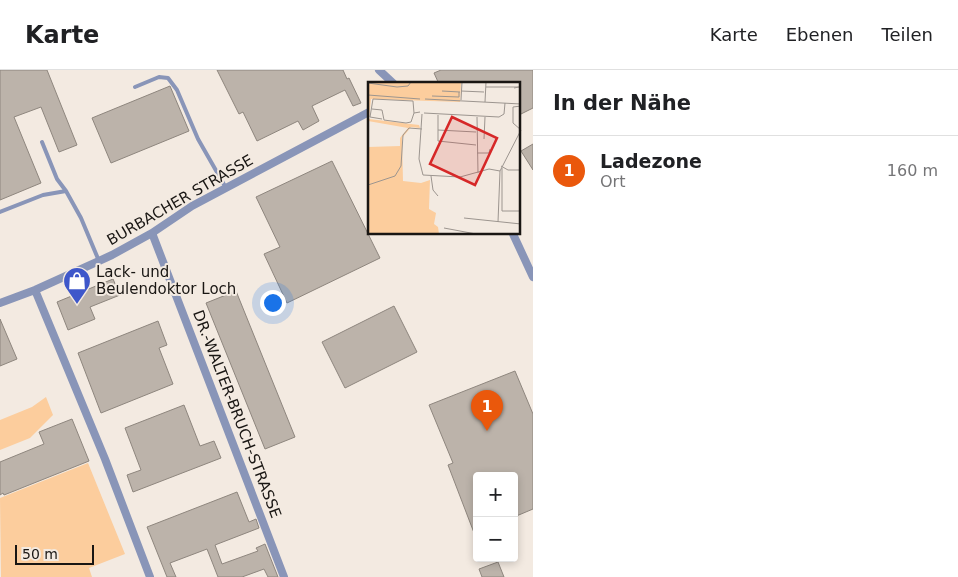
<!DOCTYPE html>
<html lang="de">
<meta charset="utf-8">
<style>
:root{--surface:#fff;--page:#f2f2f2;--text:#202124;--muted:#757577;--line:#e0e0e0;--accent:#ea580c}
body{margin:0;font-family:"DejaVu Sans",sans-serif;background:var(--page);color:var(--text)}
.controls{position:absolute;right:15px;bottom:15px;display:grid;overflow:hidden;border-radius:5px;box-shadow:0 2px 8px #0003}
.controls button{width:45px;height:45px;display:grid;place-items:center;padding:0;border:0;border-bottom:1px solid var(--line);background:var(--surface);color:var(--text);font:25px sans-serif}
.scale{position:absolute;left:15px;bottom:12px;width:79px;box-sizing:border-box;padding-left:5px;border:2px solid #191613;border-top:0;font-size:14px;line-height:18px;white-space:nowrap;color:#191613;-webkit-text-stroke:4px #f3eae1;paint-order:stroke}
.you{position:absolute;left:272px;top:232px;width:18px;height:18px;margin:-12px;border:4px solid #fff;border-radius:50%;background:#1a73e8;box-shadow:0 0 0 8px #1a73e833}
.badge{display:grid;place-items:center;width:32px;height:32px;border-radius:50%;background:var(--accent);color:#fff;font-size:16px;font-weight:700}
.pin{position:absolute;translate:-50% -41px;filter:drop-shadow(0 1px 2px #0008)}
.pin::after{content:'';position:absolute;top:26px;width:18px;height:15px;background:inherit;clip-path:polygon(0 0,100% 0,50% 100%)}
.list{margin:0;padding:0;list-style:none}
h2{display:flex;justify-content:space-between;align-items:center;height:65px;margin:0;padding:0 20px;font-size:21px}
h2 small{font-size:16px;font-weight:400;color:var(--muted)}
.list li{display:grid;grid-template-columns:32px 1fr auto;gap:15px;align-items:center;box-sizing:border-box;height:70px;padding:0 20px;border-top:1px solid var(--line)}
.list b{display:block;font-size:19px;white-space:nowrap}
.list p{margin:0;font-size:16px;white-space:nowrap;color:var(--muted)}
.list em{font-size:16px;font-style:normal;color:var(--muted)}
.map{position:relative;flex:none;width:533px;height:507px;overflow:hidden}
header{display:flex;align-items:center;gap:30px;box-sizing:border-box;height:70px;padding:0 25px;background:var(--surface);border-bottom:1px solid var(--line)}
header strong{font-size:24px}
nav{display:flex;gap:28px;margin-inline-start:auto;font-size:18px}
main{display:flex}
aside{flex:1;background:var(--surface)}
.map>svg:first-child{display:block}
.green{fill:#fccd9d}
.building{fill:#bcb3aa;stroke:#8e867e}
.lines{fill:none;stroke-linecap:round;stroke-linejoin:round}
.lane{stroke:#8995b8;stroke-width:4}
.street{stroke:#8995b8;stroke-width:8}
.labels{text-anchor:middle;stroke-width:4;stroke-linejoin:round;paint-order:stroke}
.street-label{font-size:15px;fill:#191613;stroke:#f3eae1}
.poi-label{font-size:15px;fill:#191613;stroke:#f3eae1;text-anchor:start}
.inset-road{fill:none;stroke:#9c958f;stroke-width:1}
.view{fill:#d62828;fill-opacity:0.15;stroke:#d62828;stroke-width:2.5}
.inset-edge{fill:none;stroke:#191613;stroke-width:2.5}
</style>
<header>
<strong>Karte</strong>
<nav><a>Karte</a><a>Ebenen</a><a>Teilen</a></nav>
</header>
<main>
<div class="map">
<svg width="533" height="507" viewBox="0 0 533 507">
<rect width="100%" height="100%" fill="#f3eae1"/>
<path class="green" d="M46,327L53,345L30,368L0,380V350L32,337Z
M88,393L125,484L89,498L92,507H1L0,428Z"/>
<path class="building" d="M0,0H47L77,75L59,82L41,37L14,47L41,113L0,130Z
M217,0H343L347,9L349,8L361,33L353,36L345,20L312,36L319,51L303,60L298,51L257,71L243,42L239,44Z
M441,0H533V38L519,45V14H439L434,3Z
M170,16L189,61L111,93L92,48Z
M533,74V100L521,81Z
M332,91L380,188L287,233L264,184L280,177L256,127Z
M113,209L120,225L90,237L95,249L68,260L57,232Z
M236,221L295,367L265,379L206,233Z
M394,236L417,282L345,318L322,272Z
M0,249L17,289L0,296Z
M158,251L167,275L159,278L173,314L101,343L78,283Z
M515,301L533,344V439L514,447V406H477L476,468L448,395L453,393L429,335Z
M184,335L200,376L214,371L221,388L133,422L127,405L141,400L125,358Z
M72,349L89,391L4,425L3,423L0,425V392L44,374L39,362Z
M237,422L249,452L256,449L259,458L215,475L222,494L258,481L256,478L265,474L278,507H268L264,499L242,507H218L207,479L170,493L176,507H167L147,457Z
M498,492L504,507H482L479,499Z"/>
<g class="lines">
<path class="lane" d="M135,17L159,7L168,8L177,20L198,69L226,118
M42,72L57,109L66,121L81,148L99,191
M0,142L43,125L66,121"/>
<path class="street" d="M379,0L394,14
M152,163L284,507
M513,164L533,207
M35,220L105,389L150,507
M0,233L35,220L112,185L152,163L192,136L369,42"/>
</g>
<defs>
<symbol id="shop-pin" viewBox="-11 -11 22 30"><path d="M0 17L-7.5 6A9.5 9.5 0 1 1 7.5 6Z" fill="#3e57ca" stroke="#f3eae1"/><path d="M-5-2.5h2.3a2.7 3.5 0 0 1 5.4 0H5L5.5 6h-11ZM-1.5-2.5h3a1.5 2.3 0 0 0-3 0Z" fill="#fff"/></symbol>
</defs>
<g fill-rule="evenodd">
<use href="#shop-pin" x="61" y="195" width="32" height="43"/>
</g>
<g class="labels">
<g class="street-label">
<text transform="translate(180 130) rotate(-30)" y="5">BURBACHER STRASSE</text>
<text transform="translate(237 344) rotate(69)" y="5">DR.-WALTER-BRUCH-STRASSE</text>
</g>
<g class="poi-label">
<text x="96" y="207">Lack- und<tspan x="96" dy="17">Beulendoktor Loch</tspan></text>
</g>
</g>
<g transform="translate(368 12)">
<rect width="152" height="152" fill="#f3eae1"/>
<path d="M0,0H93L92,20L3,17L1,37L51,43L52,46L43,45L34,56L35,99L53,101L62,98L61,127L68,131L66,142L70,145L71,152H0V65L32,64V56L40,46L0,39Z" fill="#fccd9d"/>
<path class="inset-road" d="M0,1L29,5L40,4L43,0M118,5H151L146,6M74,9L92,10M93,9L116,10M0,13L52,17M64,14L91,15V10M57,17L153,22M93,18L94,0M117,20L118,0M153,24L145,25V41L153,48M4,27L14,28L16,38L38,41L43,40L46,31L52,30M56,31L131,35L136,32L137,21M54,32L51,77L55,93L92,95L121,87L132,89M70,33V59L108,63M109,35L110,91M14,37L2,35L5,17L45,19L46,31M70,48L108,50M116,57L117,35M109,71H121L122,67M133,84L140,88H153M134,86V129H153M63,94L65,108L70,114M0,103L27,94L33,84L35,53L41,46L54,47M96,136L153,142M130,140L132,89L153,48M76,146L108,152"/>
<path class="view" d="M84,35L129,56L107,103L62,82Z"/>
<rect width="152" height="152" class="inset-edge"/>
</g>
</svg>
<div class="controls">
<button>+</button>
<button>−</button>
</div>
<div class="scale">50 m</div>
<div class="you"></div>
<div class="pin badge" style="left:487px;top:361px">1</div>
</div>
<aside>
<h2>In der Nähe<small></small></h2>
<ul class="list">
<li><span class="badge">1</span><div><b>Ladezone</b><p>Ort</p></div><em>160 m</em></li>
</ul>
</aside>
</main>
